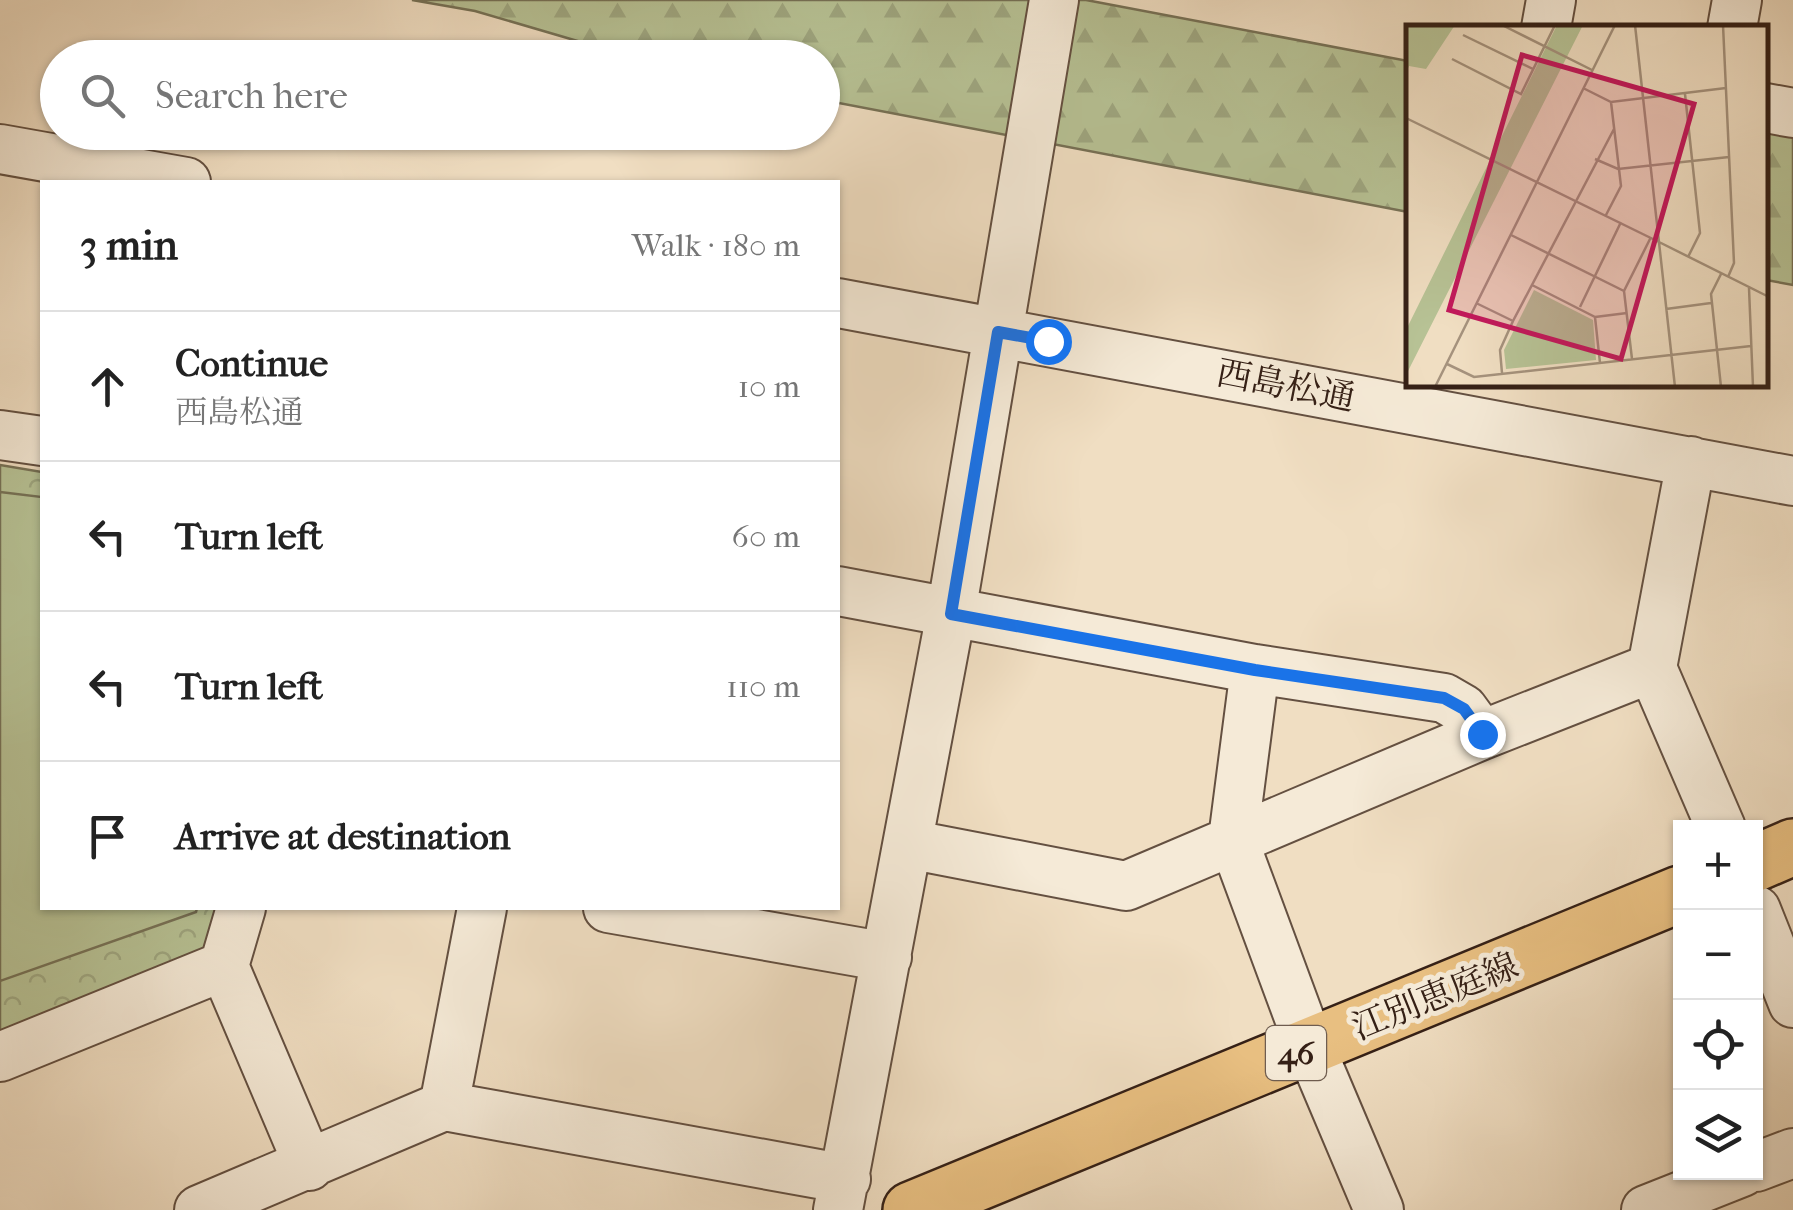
<!DOCTYPE html>
<meta charset="utf-8">
<style>
:root{--surface:#fff;--page:#f2f2f2;--text:#222;--muted:#767676;--line:#e0e0e0}
body{margin:0;font-family:"IM FELL French Canon","Noto Serif JP",serif;background:var(--page);color:var(--text)}
.controls{position:absolute;right:30px;bottom:30px;display:grid;overflow:hidden;border-radius:0px;box-shadow:0 2px 8px #0004}
.controls button{width:90px;height:90px;display:grid;place-items:center;padding:0;border:0;border-bottom:2px solid var(--line);background:var(--surface);color:var(--text);font:50px sans-serif}
.stop{position:absolute;width:30px;height:30px;margin:-22px;border:8px solid #1a73e8;border-radius:50%;background:#fff}
.stop.end{background:#1a73e8;border-color:#fff;box-shadow:0 2px 10px #0008}
.list{margin:0;padding:0;list-style:none}
h2{display:flex;justify-content:space-between;align-items:center;height:130px;margin:0;padding:0 40px;font-size:42px}
h2 small{font-size:32px;font-weight:400;color:var(--muted)}
.list li{display:grid;grid-template-columns:65px 1fr auto;gap:30px;align-items:center;box-sizing:border-box;height:150px;padding:0 40px;border-top:2px solid var(--line)}
.list b{display:block;font-size:38px;white-space:nowrap}
.list p{margin:0;font-size:32px;white-space:nowrap;color:var(--muted)}
.list em{font-size:32px;font-style:normal;color:var(--muted)}
.icon{flex:none;width:55px;height:55px;fill:none;stroke:currentColor;stroke-width:2;stroke-linecap:round;stroke-linejoin:round}
.map{position:relative;flex:none;width:1793px;height:1210px;overflow:hidden}
.search{position:absolute;background:var(--surface);box-shadow:0 2px 8px #0004;left:40px;top:40px;width:800px;height:110px;display:flex;align-items:center;gap:25px;box-sizing:border-box;padding:0 35px;border-radius:55px;color:var(--muted);font-size:38px}
.panel{position:absolute;background:var(--surface);box-shadow:0 2px 8px #0004;left:40px;top:180px;width:800px;height:730px;border-radius:0px}
.map>svg:first-child{display:block}
.forest{fill:url(#forest-firs);stroke:#767156;stroke-width:2.5}
.park{fill:url(#park-crowns);stroke:#767156;stroke-width:2.5}
.garden{fill:#b7c295;stroke:#767156;stroke-width:2.5}
.lines{fill:none;stroke-linecap:round;stroke-linejoin:round}
.minor-casing{stroke:#645041;stroke-width:52}
.major-casing{stroke:#352016;stroke-width:60}
.minor{stroke:#f5ead7;stroke-width:48}
.major{stroke:#e8bf81;stroke-width:55}
.route{stroke:#1a73e8;stroke-width:12}
.labels{text-anchor:middle;stroke-width:10;stroke-linejoin:round;paint-order:stroke}
.shield{fill:#f5ead7;stroke:#6f5d50;stroke-width:2.5}
.shield-label{font-size:32px;font-weight:bold;fill:#352016}
.street-label{font-size:35px;fill:#352016;stroke:#f5ead7}
.inset-road{fill:none;stroke:#a5927d;stroke-width:2.5}
.view{fill:#c2185b;fill-opacity:0.15;stroke:#c2185b;stroke-width:5}
.inset-edge{fill:none;stroke:#352016;stroke-width:5}
</style>
<div class="map">
<svg width="1793" height="1210" viewBox="0 0 1793 1210">
<defs>
<pattern id="forest-firs" width="22" height="20" patternUnits="userSpaceOnUse" patternTransform="scale(2.5)"><rect width="22" height="20" fill="#b7c295"/><path d="M5 1l3.5 6h-7zM16 11l3.5 6h-7z" fill="#9ea680"/></pattern>
<pattern id="park-crowns" width="20" height="18" patternUnits="userSpaceOnUse" patternTransform="scale(2.5)"><rect width="20" height="18" fill="#b7c295"/><path d="M2 6a3 3 0 1 1 6 0M12 15a3 3 0 1 1 6 0" fill="none" stroke="#9ea680"/></pattern>
</defs>
<rect width="100%" height="100%" fill="#f0dec2"/>
<filter id="stains"><feTurbulence type="fractalNoise" baseFrequency=".002" numOctaves="4"/><feColorMatrix values="0 0 0 0 .2 0 0 0 0 .09 0 0 0 0 .02 0 0 0 .5 -.17"/></filter>
<radialGradient id="worn" r=".72"><stop offset=".6" stop-color="#630" stop-opacity="0"/><stop offset="1" stop-color="#630" stop-opacity=".3"/></radialGradient>
<path class="forest" d="M412,0H1086L1408,61V212L823,100L822,58L632,57L475,11Z
M1766,125L1793,130V285L1766,280Z"/>
<path class="park" d="M0,465L42,472V908H225L202,954L0,1041Z"/>
<path class="garden" d="M0,492L42,497V908H197L196,912L0,981Z"/>
<g class="lines">
<defs>
<path id="minor" d="M1546,28L1551,0
M1732,28L1737,0
M1766,108L1793,113
M0,149L186,182
M838,303L1793,481
M0,435L42,441
M1691,461L1652,668L1721,828
M838,591L1255,669L1444,698L1463,709L1482,735
M1255,669L1233,839L1310,1047L1379,1210
M908,844L1126,886L1482,735L1652,668
M608,908L887,957
M1756,910L1793,1003
M224,966L309,1166
M0,1057L224,966L241,908
M444,1106L482,908
M1756,1167L1793,1153
M199,1210L444,1106L846,1179
M838,1210L951,613L1054,0
M1646,1210L1742,1172"/>
<path id="major" d="M1756,863L1793,847
M911,1210L1680,894"/>
</defs>
<use href="#minor" class="minor-casing"/>
<use href="#major" class="major-casing"/>
<use href="#minor" class="minor"/>
<use href="#major" class="major"/>
</g>
<g class="lines">
<path class="route" d="M1048,341L998,332L951,614L1255,670L1444,698L1464,709L1482,734"/>
</g>
<g class="labels">
<rect class="shield" x="1266" y="1026" width="60" height="54" rx="8"/>
<g class="shield-label">
<text x="1296" y="1064">46</text>
</g>
<g class="street-label">
<text transform="translate(1286 385) rotate(11)" y="12">西島松通</text>
<text transform="translate(1435 996) rotate(-22)" y="12">江別恵庭線</text>
</g>
</g>
<g transform="translate(1406 25)">
<rect width="362" height="362" fill="#f0dec2"/>
<path d="M0,0H49L20,44L3,41L0,48ZM151,0H177L0,350V305Z" fill="#b7c295"/>
<path d="M128,265L187,295L190,335L100,344L98,325Z" fill="#b7c295"/>
<path d="M134,270L180,294L183,331L137,336L136,327L106,320L126,273Z" fill="#b7c295"/>
<path class="inset-road" d="M96,0L186,45M229,0L269,362M317,0L328,238L322,252M57,10L127,44M46,34L115,69L149,0M177,63L205,77L320,63M279,69L294,208L282,232M0,93L253,217M189,134L212,144L323,132M200,190L215,161L205,77M105,210L218,266M253,217L363,272M126,260L189,292L194,338M343,263L347,362M70,278L107,296M174,282L215,197M260,284L305,278M189,292L221,288M226,334L218,266L245,212M41,339L68,352L345,321M96,348L94,325L107,296L208,104M29,362L209,0M315,362L305,269L315,249"/>
<path class="view" d="M116,30L288,79L215,334L43,285Z"/>
<rect width="362" height="362" class="inset-edge"/>
</g>
<rect width="100%" height="100%" filter="url(#stains)"/>
<rect width="100%" height="100%" fill="url(#worn)"/>
</svg>
<div class="controls">
<button>+</button>
<button>−</button>
<button><svg class="icon" aria-label="locate" viewBox="0 0 24 24"><circle cx="12" cy="12" r="6"/><path d="M12 2v4M12 18v4M2 12h4M18 12h4"/></svg></button>
<button><svg class="icon" aria-label="layers" viewBox="0 0 24 24"><path d="M12 4l9 5-9 5-9-5zM3 14l9 5 9-5"/></svg></button>
</div>
<div class="stop" style="left:1048px;top:341px"></div>
<div class="stop end" style="left:1482px;top:734px"></div>
<div class="search"><svg class="icon" aria-label="search" viewBox="0 0 24 24"><circle cx="10" cy="10" r="6"/><path d="M15 15l6 6"/></svg>Search here</div>
<section class="panel">
<h2>3 min<small>Walk · 180 m</small></h2>
<ul class="list">
<li><svg class="icon" aria-label="ahead" viewBox="0 0 24 24"><path d="M12 20V5M6 11l6-6 6 6"/></svg><div><b>Continue</b><p>西島松通</p></div><em>10 m</em></li>
<li><svg class="icon" aria-label="left" viewBox="0 0 24 24"><path d="M17 20v-9H6M10 6l-5 5 5 5"/></svg><div><b>Turn left</b></div><em>60 m</em></li>
<li><svg class="icon" aria-label="left" viewBox="0 0 24 24"><path d="M17 20v-9H6M10 6l-5 5 5 5"/></svg><div><b>Turn left</b></div><em>110 m</em></li>
<li><svg class="icon" aria-label="arrive" viewBox="0 0 24 24"><path d="M6 21V4h12l-3 4 3 4H6"/></svg><div><b>Arrive at destination</b></div></li>
</ul>
</section>
</div>
